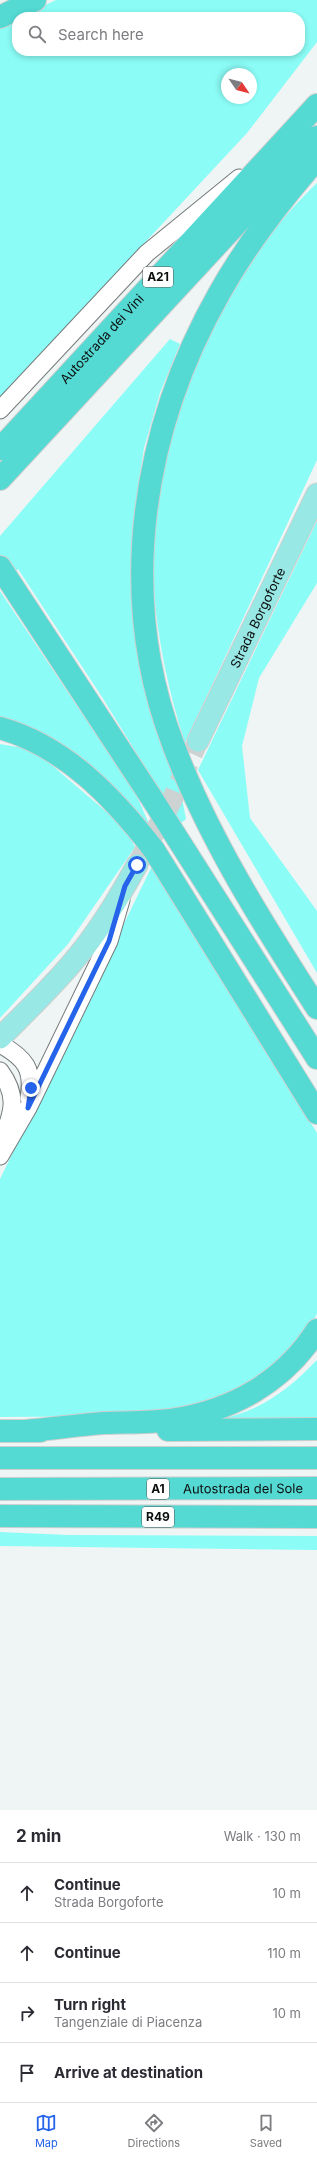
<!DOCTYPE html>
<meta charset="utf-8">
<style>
:root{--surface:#fff;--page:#f7f7f7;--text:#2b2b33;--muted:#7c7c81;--line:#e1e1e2;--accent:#2563eb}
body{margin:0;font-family:Inter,sans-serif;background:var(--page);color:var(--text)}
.compass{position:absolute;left:221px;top:68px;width:36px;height:36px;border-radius:50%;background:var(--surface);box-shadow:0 2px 6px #0003;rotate:125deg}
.stop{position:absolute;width:12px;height:12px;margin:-9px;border:3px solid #2563eb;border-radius:50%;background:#fff}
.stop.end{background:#2563eb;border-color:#fff;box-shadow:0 1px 4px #0008}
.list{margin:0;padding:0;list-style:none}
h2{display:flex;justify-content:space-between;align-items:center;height:52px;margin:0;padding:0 16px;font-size:17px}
h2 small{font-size:13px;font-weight:400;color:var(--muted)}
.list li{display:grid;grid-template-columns:26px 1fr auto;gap:12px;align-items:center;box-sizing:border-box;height:60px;padding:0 16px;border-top:1px solid var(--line)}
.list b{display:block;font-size:15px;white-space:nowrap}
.list p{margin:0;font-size:13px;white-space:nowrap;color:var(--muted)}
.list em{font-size:13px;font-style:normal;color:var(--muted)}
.icon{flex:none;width:22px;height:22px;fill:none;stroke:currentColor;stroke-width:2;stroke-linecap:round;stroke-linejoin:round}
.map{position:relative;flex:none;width:317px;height:1810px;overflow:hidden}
.search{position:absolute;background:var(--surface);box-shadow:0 2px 6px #0003;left:12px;right:12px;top:12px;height:44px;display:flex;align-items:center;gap:10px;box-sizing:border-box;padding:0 14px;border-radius:16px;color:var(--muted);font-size:15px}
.sheet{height:292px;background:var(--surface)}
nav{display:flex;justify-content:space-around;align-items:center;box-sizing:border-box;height:56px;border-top:1px solid var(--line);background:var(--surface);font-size:11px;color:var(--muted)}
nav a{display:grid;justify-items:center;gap:2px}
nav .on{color:var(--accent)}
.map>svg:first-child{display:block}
.green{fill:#8bfcf6;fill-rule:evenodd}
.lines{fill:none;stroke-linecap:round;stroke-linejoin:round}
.major-tunnel{stroke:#cdd2d2;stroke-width:21;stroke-dasharray:21 10;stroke-linecap:butt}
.minor-casing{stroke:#757a7a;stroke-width:19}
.major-casing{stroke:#cecfcf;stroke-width:23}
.highway-casing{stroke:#cecfcf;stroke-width:24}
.minor{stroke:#fff;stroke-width:17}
.major{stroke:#98e8e5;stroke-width:21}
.highway{stroke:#54d9d3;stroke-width:22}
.route{stroke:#2563eb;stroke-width:5}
.labels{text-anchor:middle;stroke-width:3.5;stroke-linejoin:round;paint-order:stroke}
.shield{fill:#fff;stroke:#555656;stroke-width:1}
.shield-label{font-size:12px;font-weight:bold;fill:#0c0e0e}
.street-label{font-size:13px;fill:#0c0e0e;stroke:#fff}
</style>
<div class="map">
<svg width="317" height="1810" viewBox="0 0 317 1810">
<rect width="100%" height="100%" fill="#eff5f5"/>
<path class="green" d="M56,0H317V42L247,133L0,398V27L17,19V51H300V17H20ZM227,74H251V98H227Z
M317,183V460L185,743C169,693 158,643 154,591C145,447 213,282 317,183Z
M170,339L180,344L160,393L144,448L135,506L131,553V597L136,643L149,703L180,788L186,819L180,824L102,697L18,569L0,583V536Z
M317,521V583L259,678L242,746L250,818L317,911V973L198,770Z
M0,591L136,794L157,842L0,721Z
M0,744L34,750L123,826L135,847L68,944L0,1018Z
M152,866L317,1133V1314L294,1350L228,1398L138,1416L0,1417V1179Z
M317,1360V1422L219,1419C260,1412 289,1389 317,1360Z
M0,1532L68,1535L317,1536V1550L0,1546Z"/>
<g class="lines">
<path class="major-tunnel" d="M137,865L172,800L198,741"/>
<defs>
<path id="minor" d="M0,410L147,253L239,178
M0,1044C25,1058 34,1069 29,1098
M0,1071C17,1094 14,1110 4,1134
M0,1156L28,1108L109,941L121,900"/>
<g id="major">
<path id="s1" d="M198,741L317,494"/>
<path d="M0,1038C25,1013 50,989 72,963C98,933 118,899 137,865"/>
</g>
<g id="highway">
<path d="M0,17L35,0"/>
<path d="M317,159C281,200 247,244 220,292C142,429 116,594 173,744C208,838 263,924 317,1008"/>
<path id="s2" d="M0,449L317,105"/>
<path d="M0,479L317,137"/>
<path d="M0,567L151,797L317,1058"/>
<path d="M0,728C65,746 114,798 154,850L317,1113"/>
<path d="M168,1430L317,1429"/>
<path d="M0,1431H40"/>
<path d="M25,1431C51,1429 78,1425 104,1423C127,1422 149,1423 171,1420C232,1411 284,1382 317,1330"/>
<path d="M0,1458H317"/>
<path id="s3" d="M0,1489L317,1488"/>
<path d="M0,1516L317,1517"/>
</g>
</defs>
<use href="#minor" class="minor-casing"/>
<use href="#major" class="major-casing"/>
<use href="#highway" class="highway-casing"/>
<use href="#minor" class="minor"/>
<use href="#major" class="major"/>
<use href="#highway" class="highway"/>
</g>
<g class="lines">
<path class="route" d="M31,1088L28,1108L109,941L125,886L137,865"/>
</g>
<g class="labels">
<g class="shield">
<rect x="143" y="267" width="30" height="20" rx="3"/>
<rect x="147" y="1479" width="22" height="20" rx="3"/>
<rect x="142" y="1507" width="32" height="20" rx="3"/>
</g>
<g class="shield-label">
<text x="158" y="281">A21</text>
<text x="158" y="1493">A1</text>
<text x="158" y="1521">R49</text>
</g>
<g class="street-label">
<text dy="5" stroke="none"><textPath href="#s2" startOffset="150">Autostrada dei Vini</textPath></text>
<text dy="5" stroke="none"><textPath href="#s1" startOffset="137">Strada Borgoforte</textPath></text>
<text dy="5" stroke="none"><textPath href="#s3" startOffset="243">Autostrada del Sole</textPath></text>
</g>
</g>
</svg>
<svg class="compass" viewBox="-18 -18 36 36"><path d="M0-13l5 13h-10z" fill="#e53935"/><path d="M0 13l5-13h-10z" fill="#7c7c81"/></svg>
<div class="stop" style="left:137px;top:865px"></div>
<div class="stop end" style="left:31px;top:1088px"></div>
<div class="search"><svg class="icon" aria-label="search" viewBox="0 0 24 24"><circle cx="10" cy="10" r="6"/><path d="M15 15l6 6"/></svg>Search here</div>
</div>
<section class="sheet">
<h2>2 min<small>Walk · 130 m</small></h2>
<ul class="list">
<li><svg class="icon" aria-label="ahead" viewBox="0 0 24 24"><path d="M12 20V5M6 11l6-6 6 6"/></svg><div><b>Continue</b><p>Strada Borgoforte</p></div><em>10 m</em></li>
<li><svg class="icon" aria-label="ahead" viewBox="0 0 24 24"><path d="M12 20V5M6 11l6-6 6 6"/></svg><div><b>Continue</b></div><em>110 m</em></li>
<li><svg class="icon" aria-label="right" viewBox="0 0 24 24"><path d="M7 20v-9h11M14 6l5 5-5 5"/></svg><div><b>Turn right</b><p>Tangenziale di Piacenza</p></div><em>10 m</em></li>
<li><svg class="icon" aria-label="arrive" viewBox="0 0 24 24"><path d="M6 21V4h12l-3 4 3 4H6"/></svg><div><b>Arrive at destination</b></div></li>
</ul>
</section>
<nav>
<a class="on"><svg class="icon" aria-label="map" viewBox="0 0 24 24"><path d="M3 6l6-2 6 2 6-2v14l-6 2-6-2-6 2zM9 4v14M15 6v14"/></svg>Map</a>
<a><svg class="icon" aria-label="directions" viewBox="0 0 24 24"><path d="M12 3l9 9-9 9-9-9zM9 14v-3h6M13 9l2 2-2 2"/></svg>Directions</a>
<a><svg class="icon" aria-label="saved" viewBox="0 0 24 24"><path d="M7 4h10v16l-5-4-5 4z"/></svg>Saved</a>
</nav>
